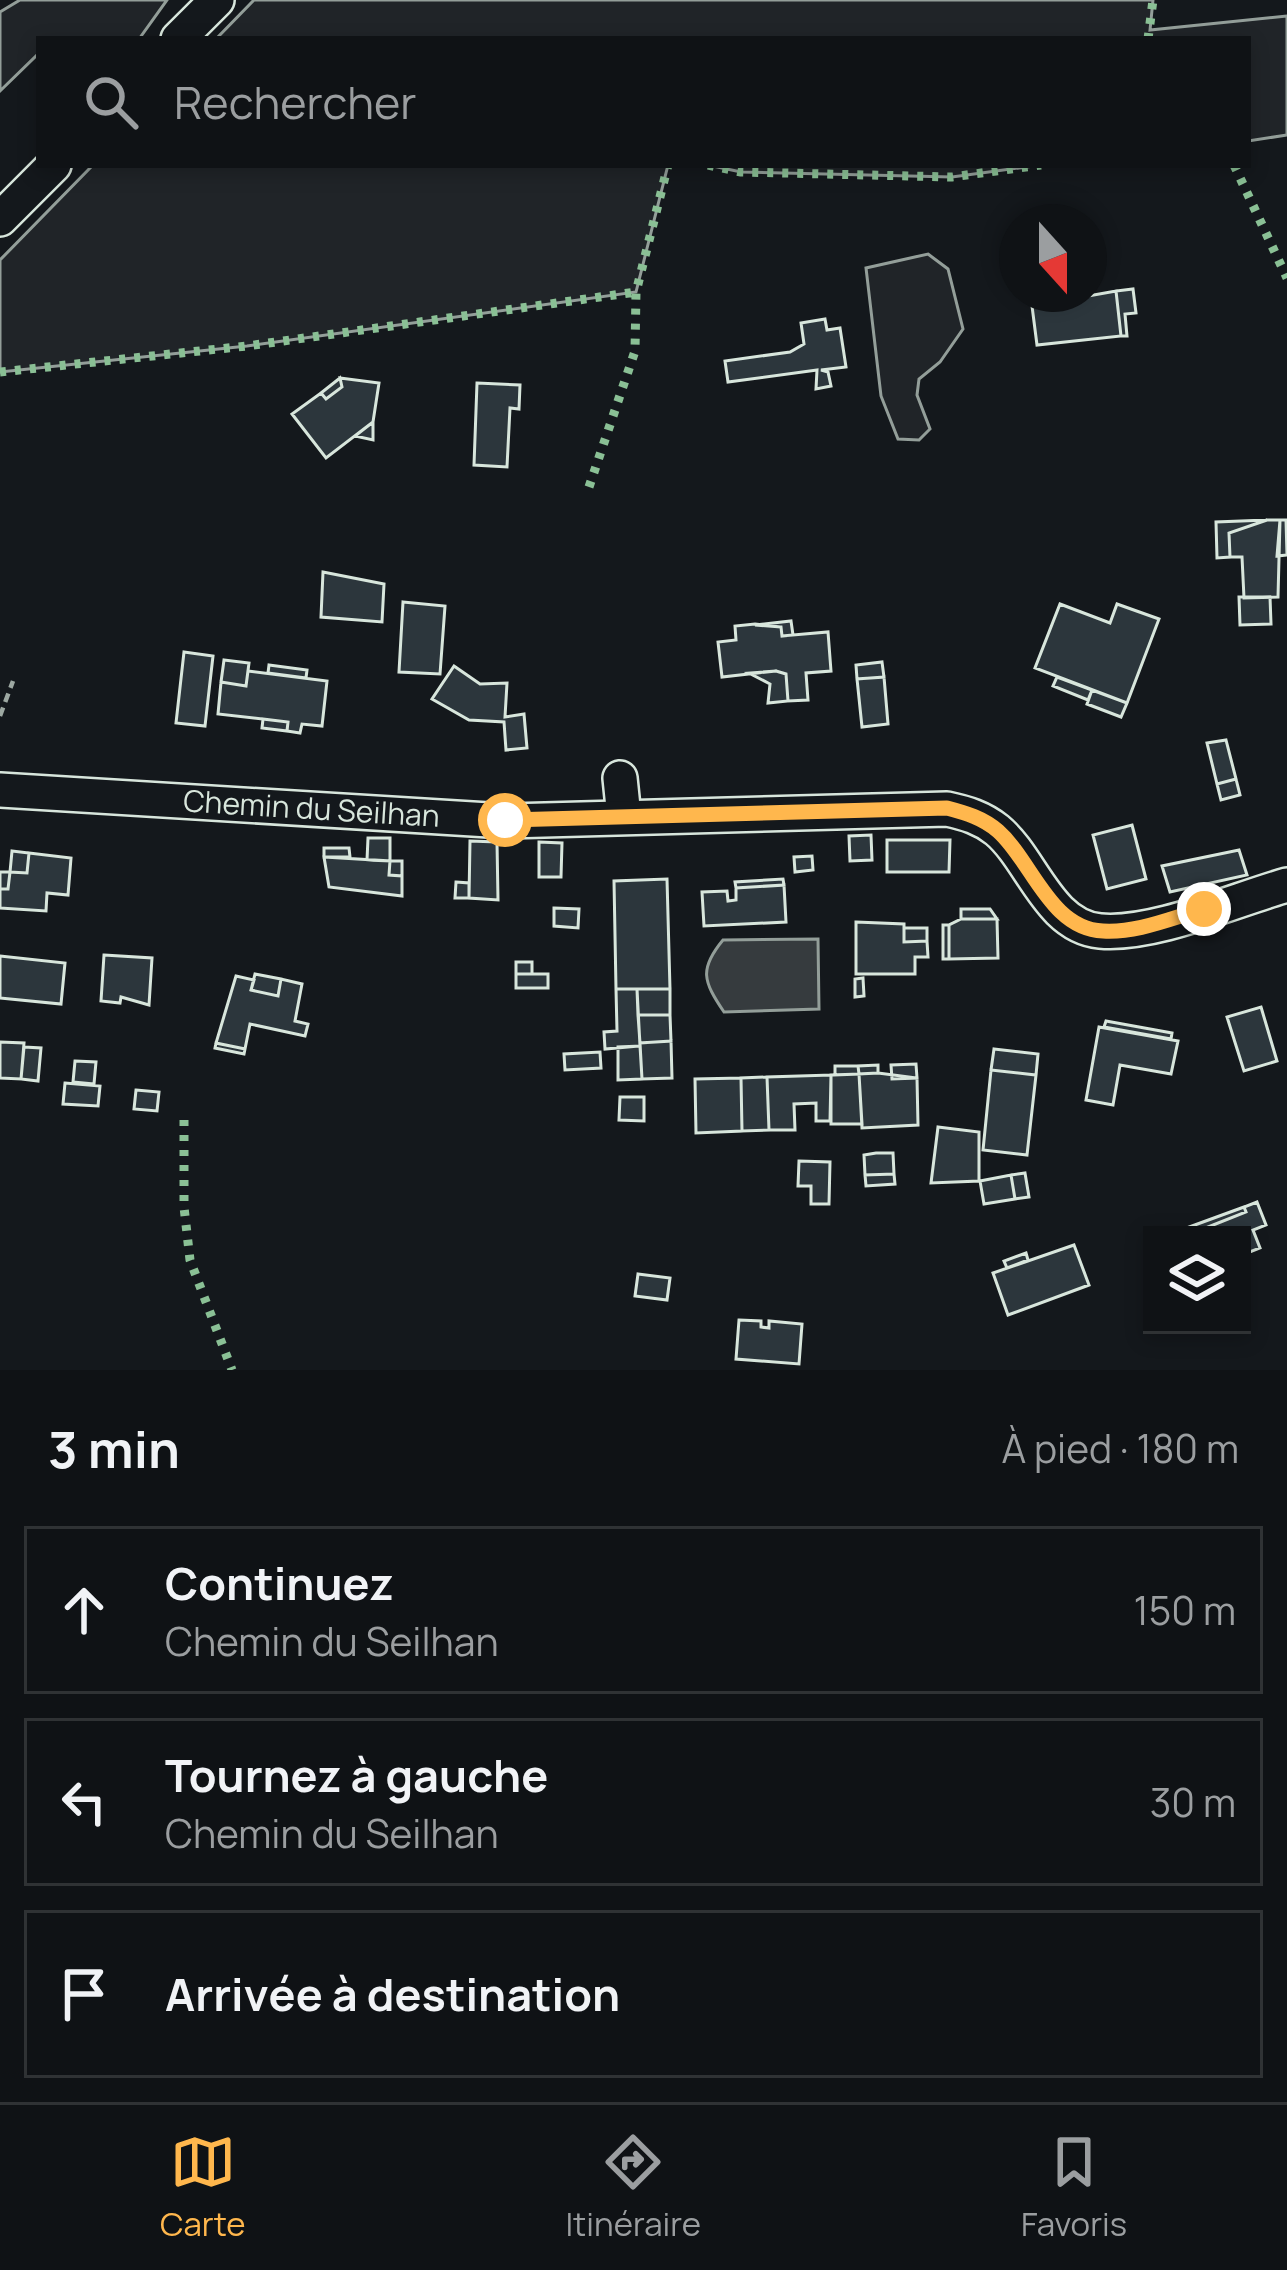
<!DOCTYPE html>
<html lang="fr">
<meta charset="utf-8">
<style>
:root{--surface:#0f1215;--page:#181b1e;--text:#f1f3f6;--muted:#9b9ea0;--line:#2f3234;--accent:#ffb74d}
body{margin:0;font-family:Manrope,sans-serif;background:var(--page);color:var(--text)}
.controls{position:absolute;right:36px;bottom:36px;display:grid;overflow:hidden;border-radius:0px;box-shadow:0 6px 18px #0003}
.controls button{width:108px;height:108px;display:grid;place-items:center;padding:0;border:0;border-bottom:3px solid var(--line);background:var(--surface);color:var(--text);font:60px sans-serif}
.compass{position:absolute;left:999px;top:204px;width:108px;height:108px;border-radius:50%;background:var(--surface);box-shadow:0 6px 18px #0003;rotate:159deg}
.stop{position:absolute;width:36px;height:36px;margin:-27px;border:9px solid #ffb74d;border-radius:50%;background:#fff}
.stop.end{background:#ffb74d;border-color:#fff;box-shadow:0 3px 12px #0008}
.list{margin:0;padding:0;list-style:none}
h2{display:flex;justify-content:space-between;align-items:center;height:156px;margin:0;padding:0 48px;font-size:51px}
h2 small{font-size:39px;font-weight:400;color:var(--muted)}
.list li{display:grid;grid-template-columns:78px 1fr auto;gap:36px;align-items:center;box-sizing:border-box;height:168px;margin:0 24px 24px;padding:0 24px;border:3px solid var(--line);border-radius:0px}
.list b{display:block;font-size:45px;white-space:nowrap}
.list p{margin:0;font-size:39px;white-space:nowrap;color:var(--muted)}
.list em{font-size:39px;font-style:normal;color:var(--muted)}
.icon{flex:none;width:66px;height:66px;fill:none;stroke:currentColor;stroke-width:2;stroke-linecap:round;stroke-linejoin:round}
.map{position:relative;flex:none;width:1287px;height:1370px;overflow:hidden}
.search{position:absolute;background:var(--surface);box-shadow:0 6px 18px #0003;left:36px;right:36px;top:36px;height:132px;display:flex;align-items:center;gap:30px;box-sizing:border-box;padding:0 42px;border-radius:0px;color:var(--muted);font-size:45px}
.sheet{height:732px;background:var(--surface)}
nav{display:flex;justify-content:space-around;align-items:center;box-sizing:border-box;height:168px;border-top:3px solid var(--line);background:var(--surface);font-size:33px;color:var(--muted)}
nav a{display:grid;justify-items:center;gap:6px}
nav .on{color:var(--accent)}
.map>svg:first-child{display:block}
.green{fill:#202428;stroke:#939e99;stroke-width:3}
.water{fill:#363b3e;stroke:#939e99;stroke-width:3}
.building{fill:#2c363c;stroke:#d8e6dc;stroke-width:3}
.lines{fill:none;stroke-linecap:round;stroke-linejoin:round}
.minor-casing{stroke:#d8e6dc;stroke-width:38}
.path{stroke:#9da8a2;stroke-width:4.5;stroke-dasharray:9 6;stroke-linecap:butt}
.minor{stroke:#14181c;stroke-width:33}
.hedge{stroke:#8ac095;stroke-width:9;stroke-dasharray:6 9;stroke-linecap:butt}
.route{stroke:#ffb74d;stroke-width:15}
.labels{text-anchor:middle;stroke-width:9;stroke-linejoin:round;paint-order:stroke}
.street-label{font-size:30px;fill:#d8e6dc;stroke:#14181c}
</style>
<div class="map">
<svg width="1287" height="1370" viewBox="0 0 1287 1370">
<rect width="100%" height="100%" fill="#14181c"/>
<path class="green" d="M20,0H167L139,39H39V53L0,91V12Z
M254,0H1153L1150,30L1287,16V135L1248,141V39H216Z
M93,165H668L636,292L247,346L0,372V260Z
M708,165H1041L952,177L741,172Z
M928,254L948,269L963,329L940,362L919,379L917,395L930,429L919,440L898,439L881,396L866,268Z"/>
<path class="water" d="M818,939L819,1009L724,1012C703,981 699,969 723,940Z"/>
<path class="building" d="M1133,289L1136,313L1125,314L1127,336H1121L1116,291Z
M1116,291L1121,336L1037,345L1032,306Z
M825,319L827,330L840,328L846,367L821,370L828,372L831,386L816,389L817,370L728,382L725,361L790,352L804,344L801,323Z
M340,378L342,387L326,399L321,393Z
M340,378L379,383L373,422L326,458L292,414L321,393L326,399L342,387Z
M477,383L520,385L519,409L510,408L507,467L474,465Z
M373,422V440L355,436Z
M1267,520L1229,533L1230,557L1217,558L1216,522Z
M1267,520H1280L1278,597L1244,598L1242,557H1230L1229,533Z
M1280,520H1286L1287,555L1277,556Z
M323,572L384,584L382,622L321,617Z
M1239,597H1270L1271,624L1240,625Z
M403,602L445,606L440,674L399,672Z
M1060,604L1110,623L1117,604L1159,619L1127,703L1035,668Z
M791,621L793,635L782,636L781,627L755,625Z
M755,624L781,627L782,636L828,632L831,671L806,673L808,700L788,701L786,674L776,671L722,677L718,642L736,640L735,626Z
M184,652L213,656L205,726L176,723Z
M224,660L249,663L246,686L221,682Z
M882,662L884,677L857,679L856,665Z
M269,665L307,670L306,678L268,673Z
M454,666L480,684L507,683L505,717L524,714L527,748L506,750L504,722L469,720L432,699Z
M248,671L327,681L322,726L302,724L300,733L287,731L288,722L218,714L221,682L246,686Z
M776,671L786,674L788,701L768,703L770,684L749,673Z
M884,677L888,724L862,727L857,679Z
M1057,677L1092,690L1088,700L1053,686Z
M1092,690L1127,703L1121,717L1087,704Z
M263,719L288,722L287,731L262,728Z
M1226,740L1236,779L1217,784L1207,743Z
M1236,779L1240,795L1221,800L1217,784Z
M1132,825L1146,879L1107,889L1093,835Z
M871,835L872,860L850,861L849,836Z
M368,838H390V861L367,860Z
M887,840H950L949,872H887Z
M470,841L497,842L498,900L469,898Z
M539,842L562,843L561,877H539Z
M324,848H349L350,857H324Z
M1239,850L1247,875L1170,892L1162,866Z
M12,851L29,853L27,873L10,872Z
M29,853L71,858L68,895L47,893L46,911L0,908V889H8L10,872L27,873Z
M812,856L813,870L795,872L794,857Z
M324,857L390,861L389,875L402,876V896L329,887Z
M390,861H402V876L389,875Z
M0,872H10L8,889H0Z
M667,879L670,989H616L614,881Z
M783,879L784,885L736,888L735,882Z
M456,882L469,883V898H455Z
M784,885L786,922L704,926L702,892L727,891L728,901L736,900V888Z
M554,908L579,909L578,928L554,926Z
M961,909H990L997,919H961Z
M961,919H997L998,958L949,959V925Z
M856,922L904,924V942L927,941L928,957H915V974H856Z
M943,925H949V959H943Z
M904,928H927V941L904,942Z
M104,955L152,958L149,1005L121,997L120,1003L101,1001Z
M0,956L65,963L61,1004L0,998Z
M516,962H532V974H516Z
M255,974L281,979L278,996L251,990Z
M516,974H548V988H516Z
M236,976L254,980L251,990L278,996L281,979L302,984L295,1021L308,1024L305,1036L250,1024L245,1049L216,1043Z
M863,978L864,996L855,997V979Z
M616,989H637L640,1046L605,1049L604,1032L617,1031Z
M637,989H670V1015H638Z
M1261,1007L1277,1061L1244,1071L1227,1017Z
M638,1015H670L671,1041L640,1043Z
M1106,1021L1172,1033L1171,1039L1104,1027Z
M1099,1027L1178,1041L1171,1074L1120,1065L1113,1105L1086,1100Z
M671,1041L672,1078L642,1079L640,1043Z
M0,1042L24,1043L21,1079L0,1078Z
M216,1043L245,1049L244,1054L215,1048Z
M640,1046L642,1079L618,1080V1047Z
M24,1047L41,1048L38,1081L21,1079Z
M994,1049L1038,1054L1036,1075L991,1070Z
M600,1052L601,1068L565,1070L564,1054Z
M75,1061L96,1062L94,1084L73,1082Z
M916,1064L917,1078L892,1079L891,1065Z
M878,1065V1073L859,1074L858,1066Z
M835,1066H858L859,1074L835,1075Z
M991,1070L1036,1075L1027,1155L983,1150Z
M878,1073L917,1078L918,1125L862,1128L859,1074Z
M859,1074L862,1124H831V1075Z
M831,1075L830,1121H816V1103L794,1104L795,1130H769L767,1077Z
M767,1077L769,1130L742,1131L741,1078Z
M741,1078L742,1131L696,1133L695,1079Z
M65,1083L100,1086L98,1106L63,1104Z
M136,1090L159,1092L157,1111L134,1109Z
M620,1097H644V1121L619,1120Z
M938,1127L979,1132V1181L931,1183Z
M876,1153H893L894,1174L865,1175L864,1155Z
M799,1161L830,1162L829,1204H811V1186H798Z
M1025,1173L1029,1197L1015,1199L1011,1175Z
M894,1174L895,1184L866,1186L865,1175Z
M1011,1175L1015,1199L984,1204L980,1181Z
M1257,1202L1266,1225L1253,1230L1260,1248L1242,1255V1235H1188L1246,1212L1244,1207Z
M1244,1207L1246,1212L1188,1235L1181,1230Z
M1074,1245L1089,1285L1008,1315L993,1273Z
M1026,1253L1028,1260L1007,1268L1004,1261Z
M638,1274L670,1278L667,1300L635,1296Z
M739,1320L761,1321V1327L769,1328V1321L802,1324L799,1364L736,1359Z"/>
<g class="lines">
<defs>
<g id="minor">
<path d="M178,39L217,0"/>
<path d="M0,219L54,165"/>
<path d="M620,778L624,817"/>
<path id="s1" d="M0,790L505,821L947,809C966,813 982,818 997,830C1032,859 1048,926 1100,931C1153,936 1234,900 1287,885"/>
</g>
</defs>
<use href="#minor" class="minor-casing"/>
<path class="path" d="M0,716L13,681"/>
<use href="#minor" class="minor"/>
<path class="hedge" d="M1148,39L1153,0
M708,165L741,172L952,177L1041,165
M1234,165L1287,278
M0,372L247,346L636,292
M589,487L635,351L636,292L668,165
M184,1120V1207L190,1260L232,1370"/>
</g>
<g class="lines">
<path class="route" d="M505,820L947,808C966,813 983,818 998,831C1032,861 1050,929 1103,931C1138,933 1171,918 1204,909"/>
</g>
<g class="labels">
<g class="street-label">
<text dy="10" stroke="none"><textPath href="#s1" startOffset="312">Chemin du Seilhan</textPath></text>
</g>
</g>
</svg>
<div class="controls">
<button><svg class="icon" aria-label="layers" viewBox="0 0 24 24"><path d="M12 4l9 5-9 5-9-5zM3 14l9 5 9-5"/></svg></button>
</div>
<svg class="compass" viewBox="-18 -18 36 36"><path d="M0-13l5 13h-10z" fill="#e53935"/><path d="M0 13l5-13h-10z" fill="#9b9ea0"/></svg>
<div class="stop" style="left:505px;top:820px"></div>
<div class="stop end" style="left:1204px;top:909px"></div>
<div class="search"><svg class="icon" aria-label="search" viewBox="0 0 24 24"><circle cx="10" cy="10" r="6"/><path d="M15 15l6 6"/></svg>Rechercher</div>
</div>
<section class="sheet">
<h2>3 min<small>À pied · 180 m</small></h2>
<ul class="list">
<li><svg class="icon" aria-label="ahead" viewBox="0 0 24 24"><path d="M12 20V5M6 11l6-6 6 6"/></svg><div><b>Continuez</b><p>Chemin du Seilhan</p></div><em>150 m</em></li>
<li><svg class="icon" aria-label="left" viewBox="0 0 24 24"><path d="M17 20v-9H6M10 6l-5 5 5 5"/></svg><div><b>Tournez à gauche</b><p>Chemin du Seilhan</p></div><em>30 m</em></li>
<li><svg class="icon" aria-label="arrive" viewBox="0 0 24 24"><path d="M6 21V4h12l-3 4 3 4H6"/></svg><div><b>Arrivée à destination</b></div></li>
</ul>
</section>
<nav>
<a class="on"><svg class="icon" aria-label="map" viewBox="0 0 24 24"><path d="M3 6l6-2 6 2 6-2v14l-6 2-6-2-6 2zM9 4v14M15 6v14"/></svg>Carte</a>
<a><svg class="icon" aria-label="directions" viewBox="0 0 24 24"><path d="M12 3l9 9-9 9-9-9zM9 14v-3h6M13 9l2 2-2 2"/></svg>Itinéraire</a>
<a><svg class="icon" aria-label="saved" viewBox="0 0 24 24"><path d="M7 4h10v16l-5-4-5 4z"/></svg>Favoris</a>
</nav>
